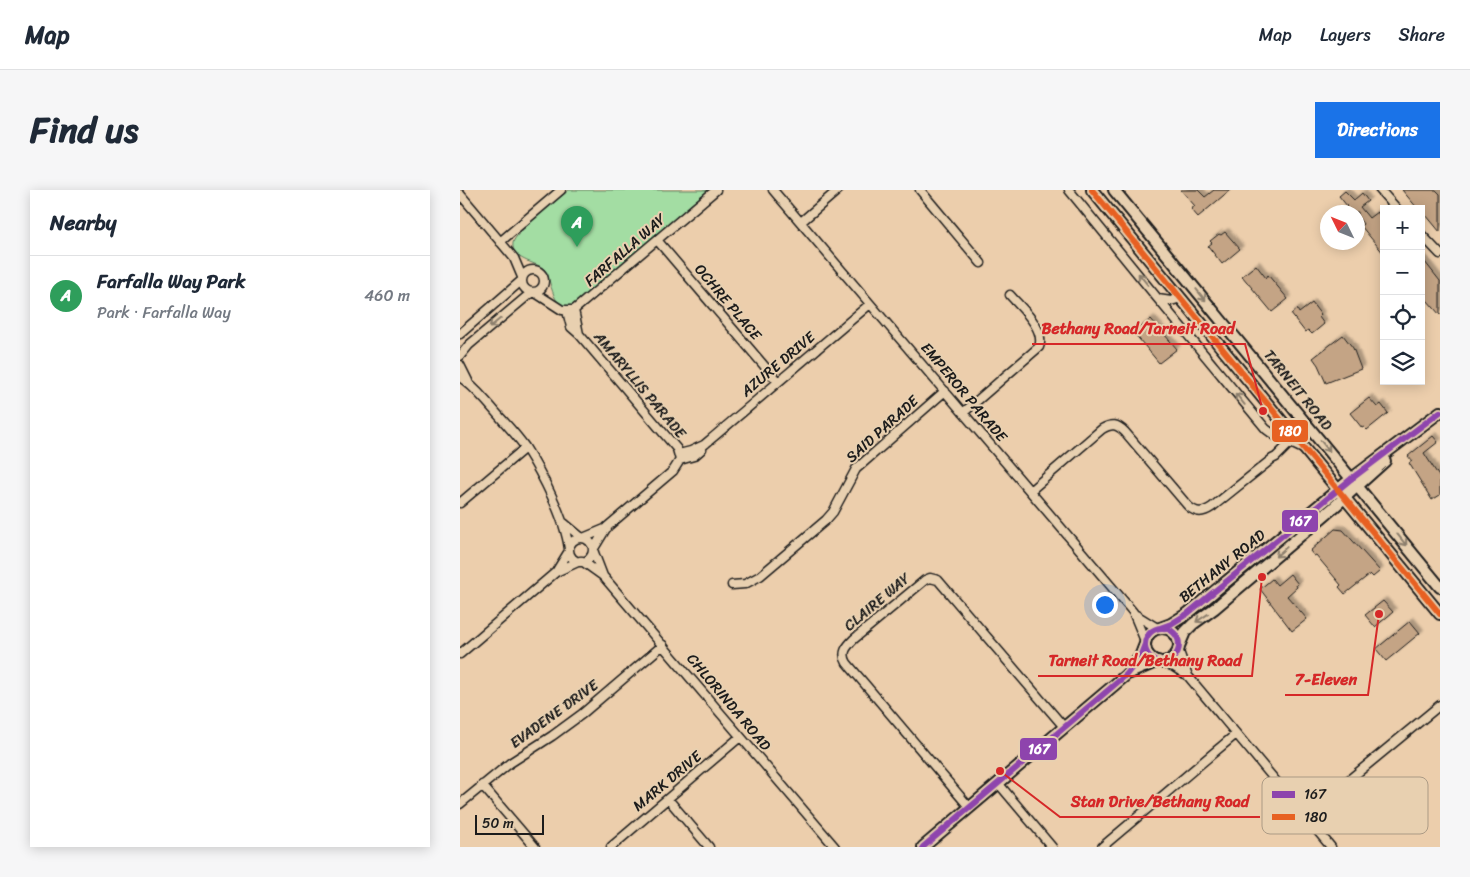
<!DOCTYPE html>
<meta charset="utf-8">
<style>
:root{--surface:#fff;--page:#f6f6f7;--text:#1f2937;--muted:#747a83;--line:#e0e1e3;--accent:#1a73e8}
body{margin:0;font-family:Sriracha,sans-serif;background:var(--page);color:var(--text)}
.controls{position:absolute;right:15px;top:15px;display:grid;overflow:hidden;border-radius:0px;box-shadow:0 2px 12px #0003}
.controls button{width:45px;height:45px;display:grid;place-items:center;padding:0;border:0;border-bottom:1px solid var(--line);background:var(--surface);color:var(--text);font:25px sans-serif}
.compass{position:absolute;left:860px;top:15px;width:45px;height:45px;border-radius:50%;background:var(--surface);box-shadow:0 2px 12px #0003;rotate:313deg}
.scale{position:absolute;left:15px;bottom:12px;width:69px;box-sizing:border-box;padding-left:5px;border:2px solid #1c1c1c;border-top:0;font-size:14px;line-height:18px;white-space:nowrap;color:#1c1c1c;-webkit-text-stroke:4px #e8d0b0;paint-order:stroke}
.you{position:absolute;left:644px;top:414px;width:18px;height:18px;margin:-12px;border:4px solid #fff;border-radius:50%;background:#1a73e8;box-shadow:0 0 0 8px #1a73e833}
.badge{display:grid;place-items:center;width:32px;height:32px;border-radius:50%;background:var(--accent);color:#fff;font-size:16px;font-weight:700}
.pin{position:absolute;translate:-50% -41px;filter:drop-shadow(0 1px 2px #0008)}
.pin::after{content:'';position:absolute;top:26px;width:18px;height:15px;background:inherit;clip-path:polygon(0 0,100% 0,50% 100%)}
.list{margin:0;padding:0;list-style:none}
h2{display:flex;justify-content:space-between;align-items:center;height:65px;margin:0;padding:0 20px;font-size:21px}
h2 small{font-size:16px;font-weight:400;color:var(--muted)}
.list li{display:grid;grid-template-columns:32px 1fr auto;gap:15px;align-items:center;box-sizing:border-box;height:80px;padding:0 20px;border-top:1px solid var(--line)}
.list b{display:block;font-size:19px;white-space:nowrap}
.list p{margin:0;font-size:16px;white-space:nowrap;color:var(--muted)}
.list em{font-size:16px;font-style:normal;color:var(--muted)}
.icon{flex:none;width:28px;height:28px;fill:none;stroke:currentColor;stroke-width:2;stroke-linecap:round;stroke-linejoin:round}
.map{position:relative;flex:none;width:980px;height:657px;overflow:hidden;border-radius:0px}
header{display:flex;align-items:center;gap:30px;box-sizing:border-box;height:70px;padding:0 25px;background:var(--surface);border-bottom:1px solid var(--line)}
header strong{font-size:24px}
nav{display:flex;gap:28px;margin-inline-start:auto;font-size:18px}
.intro{display:flex;align-items:center;justify-content:space-between;box-sizing:border-box;height:120px;padding:0 30px}
h1{margin:0;font-size:35px}
.button{padding:12px 22px;border-radius:0px;background:var(--accent);color:#fff;font-size:18px;font-weight:700}
main{display:flex;gap:30px;padding:0 30px}
aside{flex:1;background:var(--surface);border-radius:0px;box-shadow:0 2px 12px #0003}
.map>svg:first-child{display:block}
.green{fill:#a3dda3;stroke:#607c60}
.building{fill:#c4a485;stroke:#1c1c1c;filter:url(#shadow)}
.lines{fill:none;stroke-linecap:round;stroke-linejoin:round}
.street-casing{stroke:#1c1c1c;stroke-width:11}
.secondary-casing{stroke:#1c1c1c;stroke-width:14}
.street{stroke:#e8d0b0;stroke-width:8}
.secondary{stroke:#e8d0b0;stroke-width:10}
.bus-1-casing{stroke:#e8d0b0;stroke-width:10}
.bus-2-casing{stroke:#e8d0b0;stroke-width:10}
.bus-1{stroke:#8e44ad;stroke-width:6}
.bus-2{stroke:#e76122;stroke-width:6}
.oneway{stroke:#8c7f6d}
.labels{text-anchor:middle;stroke-width:4;stroke-linejoin:round;paint-order:stroke}
.street-label{font-size:15px;fill:#1c1c1c;stroke:#e8d0b0}
.key{fill:#e8d0b0;stroke:#ab9a84;stroke-width:1}
.key-label{font-size:14px;fill:#1c1c1c}
.leader{fill:none;stroke:#d62828;stroke-width:2}
.callout-dot{fill:#d62828;stroke:#e8d0b0;stroke-width:2}
.callout-label{font-size:16px;text-anchor:middle;font-weight:bold;fill:#d62828;stroke:#e8d0b0;stroke-width:4;stroke-linejoin:round;paint-order:stroke}
.line-badge{stroke:#e8d0b0;stroke-width:2}
.badge-label{font-size:14px;text-anchor:middle;font-weight:bold;fill:#fff}
</style>
<header>
<strong>Map</strong>
<nav><a>Map</a><a>Layers</a><a>Share</a></nav>
</header>
<div class="intro"><h1>Find us</h1><a class="button">Directions</a></div>
<main>
<aside>
<h2>Nearby<small></small></h2>
<ul class="list">
<li><span class="badge" style="background:#2e9e5b">A</span><div><b>Farfalla Way Park</b><p>Park · Farfalla Way</p></div><em>460 m</em></li>
</ul>
</aside>
<div class="map">
<svg width="980" height="657" viewBox="0 0 980 657">
<defs>
<filter id="shadow"><feDropShadow dx="3.5" dy="-3.5" stdDeviation="1" flood-color="#0004"/></filter>
</defs>
<rect width="100%" height="100%" fill="#ecceac"/>
<filter id="ink" filterUnits="userSpaceOnUse"><feTurbulence type="fractalNoise" baseFrequency=".02" numOctaves="2"/><feDisplacementMap in="SourceGraphic" scale="10" xChannelSelector="R" yChannelSelector="G"/><feConvolveMatrix kernelMatrix="1 2 1 2 8 2 1 2 1" color-interpolation-filters="sRGB"/></filter>
<g filter="url(#ink)">
<path class="green" d="M109,0H248L117,112C91,130 93,87 83,78C75,72 51,70 53,53C54,43 99,8 109,0Z"/>
<path class="building" d="M721,0H738L745,7L754,0H770L738,27L731,19L735,16Z
M942,0H976L980,4V42L961,19H958Z
M885,1L894,10L902,3L908,11L900,17L909,28L917,22L924,30V64L901,36L903,34L898,27V22H889L885,18L887,16L879,6Z
M765,42L780,59L762,74L748,56L752,53L750,51L759,44L761,45Z
M961,67L980,91V125L967,110L966,111L961,106Z
M796,75L806,88L808,85L828,109L812,122L782,86Z
M852,113L861,125L859,127L864,134L852,144L848,140L845,142L831,124L837,119L839,123Z
M691,129L717,159L699,173L674,143Z
M883,145L893,158L901,179L866,193L858,175L853,168Z
M909,208L917,217L921,214L928,223L907,240L904,237L902,238L890,223Z
M973,246L978,252L964,263L980,288V305L972,310L949,273L952,271L948,266Z
M875,339L883,340L920,381L913,387L910,384L885,404L879,397L881,395L856,365L854,366L850,361Z
M830,384L838,394L836,395L837,397L827,406L847,429L832,441L800,399L812,389L817,395Z
M923,411L933,422L915,437L905,425Z
M950,431L960,443L926,471L916,459Z"/>
<g class="lines">
<defs>
<path id="street" d="M313,0L673,422L685,451
M460,0L521,73
M609,0L698,109L711,111L721,108
M920,0L937,19
M0,4L54,68L62,87
M341,32L378,0
M961,44L980,64
M197,50L318,192
M40,52L101,0
M62 91a11 11 0 1 1 22 0a11 11 0 1 1-22 0Z
M74,102L102,120H114L256,0
M698,109L806,239L814,245L845,260
M114,120L119,144
M107,121L111,137L119,144L217,259L220,270L213,281L147,337L133,360
M0,144L61,91
M0,166L9,155L72,102
M0,175L8,191
M0,187C13,195 22,207 33,219C43,231 56,244 65,257C82,284 105,328 109,359
M503,223L579,157C586,139 561,118 550,105
M219,264L231,261L244,255L410,114
M220,270L234,266L242,259
M570,301L642,239C652,233 657,234 665,242L728,316C737,324 743,323 752,317L812,269L816,267L830,253
M0,313L65,258
M104,333L122,348
M123,348L147,338
M109 360a12 12 0 1 1 24 0a12 12 0 1 1-24 0Z
M133,360L143,386
M122,371L143,386L375,657
M98,381L120,371
M272,395L285,394L300,386L366,330L373,322L396,279L485,201
M676,425L697,438
M718,459L728,486
M0,464L96,382L109,361
M702,472L714,477L728,486L871,657
M538,593L592,657
M22,595L75,657
M208,609L249,657
M0,614L50,573L92,546L122,524L203,455
M510,618L387,473C381,463 386,457 394,449L465,390L470,388L478,390L604,537
M845,626L980,515
M151,657L280,547
M642,657L776,544"/>
<path id="secondary" d="M632,0L980,424
M654,0L980,397
M700,438L711,434L727,424L891,289L980,222
M685 455a17 17 0 1 1 34 0a17 17 0 1 1-34 0Z
M719,456L725,442L733,434L755,418L873,318L925,271
M670,483L698,471
M463,657L666,485L680,467L685,454"/>
</defs>
<use href="#street" class="street-casing"/>
<use href="#secondary" class="secondary-casing"/>
<use href="#street" class="street"/>
<use href="#secondary" class="secondary"/>
<defs>
<path id="bus-1" d="M700,438L711,434L727,424L891,289L980,222
M685 455a17 17 0 1 1 34 0a17 17 0 1 1-34 0Z
M463,657L666,485L680,467L685,454"/>
<path id="bus-2" d="M632,0L980,424"/>
</defs>
<use href="#bus-1" class="bus-1-casing"/>
<use href="#bus-2" class="bus-2-casing"/>
<use href="#bus-1" class="bus-1"/>
<use href="#bus-2" class="bus-2"/>
</g>
<defs><path id="oneway-shaft" d="M-6 0H5M1.5-3L5.5 0L1.5 3" fill="none" stroke-width="1.6" stroke-linecap="round" stroke-linejoin="round" transform="scale(1.25)"/></defs>
<g class="oneway">
<use href="#oneway-shaft" transform="translate(683 89) rotate(-129)"/>
<use href="#oneway-shaft" transform="translate(741 105) rotate(51)"/>
<use href="#oneway-shaft" transform="translate(35 133) rotate(140)"/>
<use href="#oneway-shaft" transform="translate(780 209) rotate(-129)"/>
<use href="#oneway-shaft" transform="translate(865 256) rotate(51)"/>
<use href="#oneway-shaft" transform="translate(942 350) rotate(51)"/>
<use href="#oneway-shaft" transform="translate(821 362) rotate(139)"/>
<use href="#oneway-shaft" transform="translate(742 428) rotate(146)"/>
</g>
</g>
<g class="labels">
<g class="street-label">
<text transform="translate(165 60) rotate(-41)" y="5">FARFALLA WAY</text>
<text transform="translate(268 112) rotate(50)" y="5">OCHRE PLACE</text>
<text transform="translate(318 174) rotate(-40)" y="5">AZURE DRIVE</text>
<text transform="translate(180 195) rotate(50)" y="5">AMARYLLIS PARADE</text>
<text transform="translate(838 200) rotate(51)" y="5">TARNEIT ROAD</text>
<text transform="translate(504 202) rotate(50)" y="5">EMPEROR PARADE</text>
<text transform="translate(422 239) rotate(-42)" y="5">SAID PARADE</text>
<text transform="translate(762 376) rotate(-39)" y="5">BETHANY ROAD</text>
<text transform="translate(417 412) rotate(-40)" y="5">CLAIRE WAY</text>
<text transform="translate(269 512) rotate(50)" y="5">CHLORINDA ROAD</text>
<text transform="translate(94 524) rotate(-36)" y="5">EVADENE DRIVE</text>
<text transform="translate(207 591) rotate(-40)" y="5">MARK DRIVE</text>
</g>
</g>
<rect x="802" y="587" width="166" height="57" rx="8" class="key"/>
<rect x="812" y="601" width="23" height="7" fill="#8e44ad"/>
<rect x="812" y="624" width="23" height="6" fill="#e76122"/>
<g class="key-label">
<text x="844" y="609">167</text>
<text x="844" y="632">180</text>
</g>
<path class="leader" d="M803 221L785 154H572M802 387L792 486H578M919 424L908 505H825M540 581L600 627H800"/>
<g class="callout-dot">
<circle cx="803" cy="221" r="5"/>
<circle cx="802" cy="387" r="5"/>
<circle cx="919" cy="424" r="5"/>
<circle cx="540" cy="581" r="5"/>
</g>
<g class="callout-label">
<text x="678" y="144">Bethany Road/Tarneit Road</text>
<text x="685" y="476">Tarneit Road/Bethany Road</text>
<text x="866" y="495">7-Eleven</text>
<text x="700" y="617">Stan Drive/Bethany Road</text>
</g>
<g class="line-badge">
<rect x="811" y="229" width="38" height="24" rx="5" fill="#e76122"/>
<rect x="821" y="319" width="38" height="24" rx="5" fill="#8e44ad"/>
<rect x="559" y="547" width="39" height="24" rx="5" fill="#8e44ad"/>
</g>
<g class="badge-label">
<text x="830" y="246">180</text>
<text x="840" y="336">167</text>
<text x="579" y="564">167</text>
</g>
</svg>
<div class="controls">
<button>+</button>
<button>−</button>
<button><svg class="icon" aria-label="locate" viewBox="0 0 24 24"><circle cx="12" cy="12" r="6"/><path d="M12 2v4M12 18v4M2 12h4M18 12h4"/></svg></button>
<button><svg class="icon" aria-label="layers" viewBox="0 0 24 24"><path d="M12 4l9 5-9 5-9-5zM3 14l9 5 9-5"/></svg></button>
</div>
<svg class="compass" viewBox="-18 -18 36 36"><path d="M0-13l5 13h-10z" fill="#e53935"/><path d="M0 13l5-13h-10z" fill="#747a83"/></svg>
<div class="scale">50 m</div>
<div class="you"></div>
<div class="pin badge" style="left:117px;top:57px;background:#2e9e5b">A</div>
</div>
</main>
